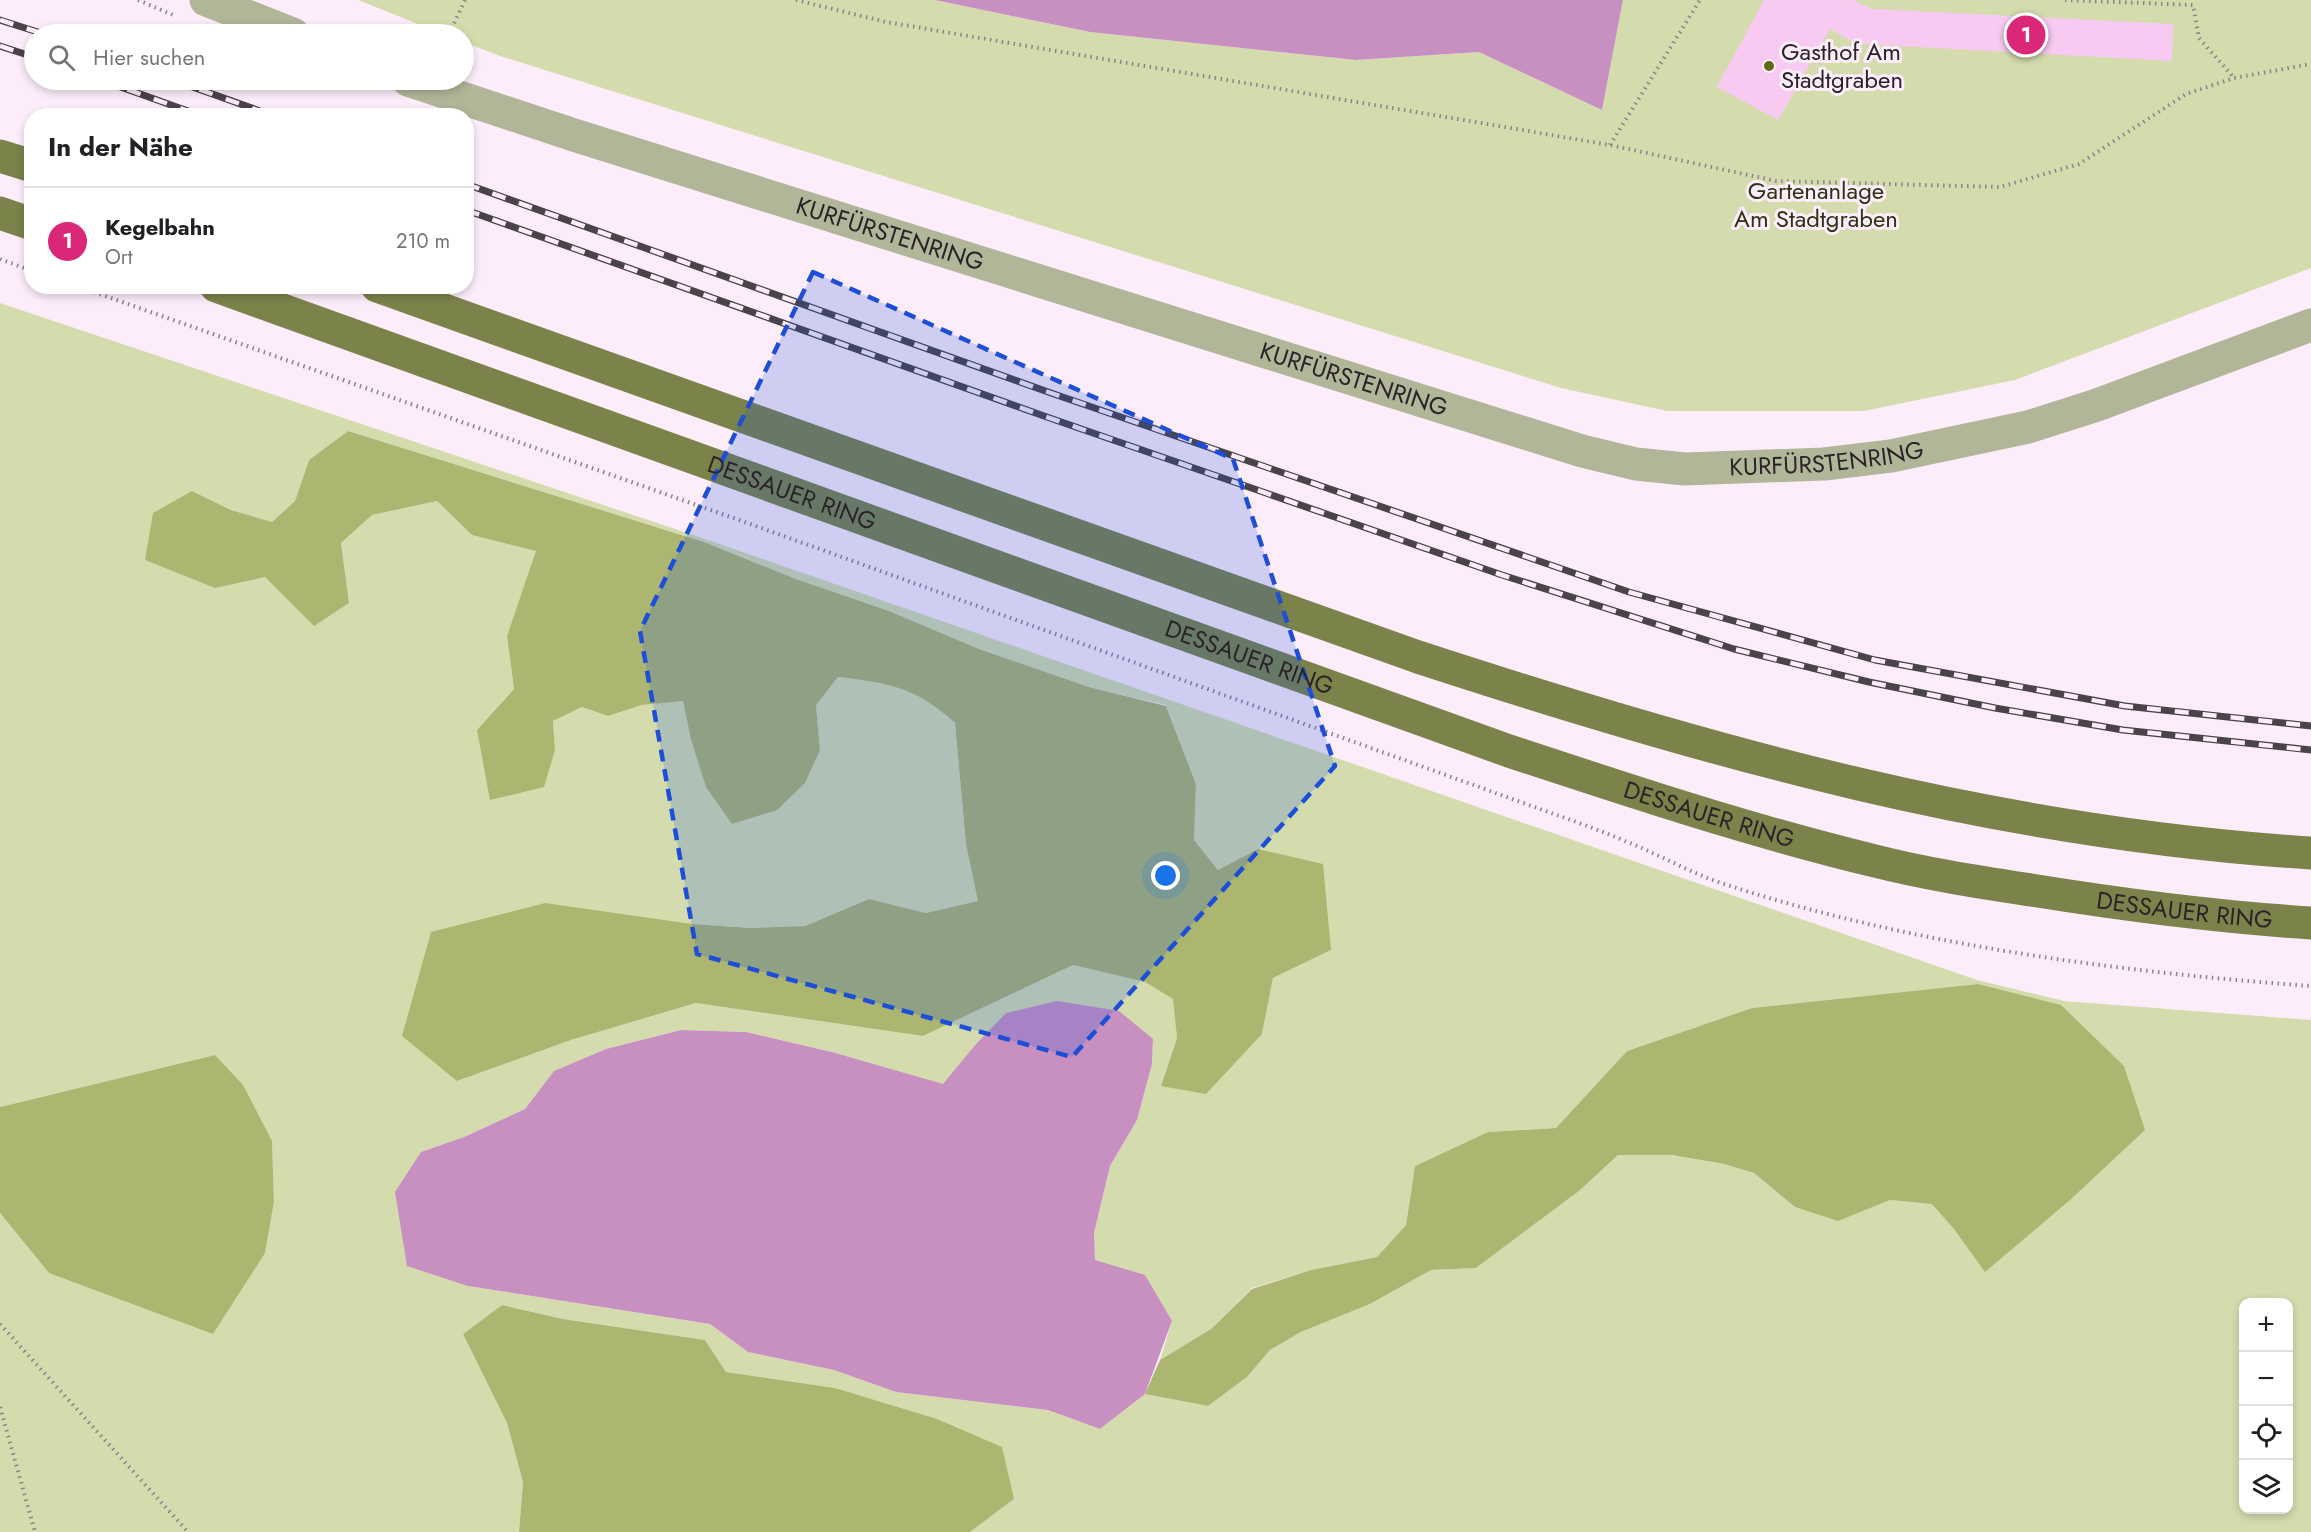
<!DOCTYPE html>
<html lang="de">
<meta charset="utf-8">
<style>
:root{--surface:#fff;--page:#f2f2f2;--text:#202124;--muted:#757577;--line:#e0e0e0;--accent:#db2777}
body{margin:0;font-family:Jost,sans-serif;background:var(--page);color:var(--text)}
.controls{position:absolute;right:18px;bottom:18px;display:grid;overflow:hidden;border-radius:12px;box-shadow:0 3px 9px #0003}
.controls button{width:54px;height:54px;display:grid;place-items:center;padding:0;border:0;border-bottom:2px solid var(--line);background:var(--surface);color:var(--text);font:30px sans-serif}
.you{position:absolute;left:1166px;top:876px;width:21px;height:21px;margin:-15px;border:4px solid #fff;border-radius:50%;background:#1a73e8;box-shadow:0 0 0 9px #1a73e833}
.badge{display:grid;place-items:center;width:39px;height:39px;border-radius:50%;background:var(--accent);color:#fff;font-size:20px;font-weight:700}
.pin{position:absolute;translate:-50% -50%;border:3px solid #fff;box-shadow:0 2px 6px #0006}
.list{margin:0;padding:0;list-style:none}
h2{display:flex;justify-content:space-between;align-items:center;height:78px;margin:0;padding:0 24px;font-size:26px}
h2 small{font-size:20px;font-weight:400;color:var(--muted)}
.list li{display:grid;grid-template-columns:39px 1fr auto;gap:18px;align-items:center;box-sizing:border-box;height:108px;padding:0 24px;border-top:2px solid var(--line)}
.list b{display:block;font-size:22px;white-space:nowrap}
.list p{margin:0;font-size:20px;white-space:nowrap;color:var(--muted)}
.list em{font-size:20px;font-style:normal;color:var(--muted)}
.icon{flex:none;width:33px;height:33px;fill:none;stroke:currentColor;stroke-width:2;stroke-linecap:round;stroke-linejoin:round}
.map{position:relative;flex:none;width:2311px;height:1532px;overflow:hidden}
.search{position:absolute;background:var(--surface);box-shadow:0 3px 9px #0003;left:24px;top:24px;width:450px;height:66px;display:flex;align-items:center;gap:15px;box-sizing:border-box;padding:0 21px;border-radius:33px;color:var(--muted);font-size:22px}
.panel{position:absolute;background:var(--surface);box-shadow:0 3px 9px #0003;left:24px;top:108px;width:450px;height:186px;border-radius:24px}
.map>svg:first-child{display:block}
.green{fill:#d4dcae;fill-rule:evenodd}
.forest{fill:#acb671}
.water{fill:#c790c0}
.building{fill:#f8caf1}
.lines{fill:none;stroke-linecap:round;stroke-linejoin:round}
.path{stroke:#8d828c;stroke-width:4;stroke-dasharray:1.5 4.5;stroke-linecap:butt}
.street{stroke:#b1b699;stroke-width:33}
.primary{stroke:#7b834b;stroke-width:33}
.rail-casing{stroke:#4a4349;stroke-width:7}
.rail{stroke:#fdedfb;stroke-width:4.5;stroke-dasharray:14;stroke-linecap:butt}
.marked{fill:#1d4ed8;fill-opacity:0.2;stroke:#1d4ed8;stroke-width:4.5;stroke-dasharray:12 8;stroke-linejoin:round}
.poi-dot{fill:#616a0f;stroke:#fdedfb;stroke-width:2}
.labels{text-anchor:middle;stroke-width:6;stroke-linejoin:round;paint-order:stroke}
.poi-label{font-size:24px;fill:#2a2429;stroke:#fdedfb;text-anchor:start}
.park-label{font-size:24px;fill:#2e3213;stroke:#fdedfb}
.street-label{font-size:24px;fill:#2a2429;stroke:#fdedfb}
</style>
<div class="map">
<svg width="2311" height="1532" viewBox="0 0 2311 1532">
<rect width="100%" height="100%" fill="#fdedfb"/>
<path class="green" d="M358,0H935L1090,32L1356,60L1479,52L1602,110L1623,0H2311V268L2015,380L1864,411H1667L1561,388L500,56L464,42V34H443Z
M0,303L705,539L1977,980L2064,1001L2311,1020V1532H970L1014,1499L835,1388L726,1372L705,1340L563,1319L502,1305L463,1334L507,1423L523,1482L519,1532H0V1213L49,1273L265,1253L274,1202L272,1141L215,1055L0,1107ZM348,431L704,542L796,579L889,611L979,649L1089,687L1166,705L1196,784L1194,840L1218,870L1258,849L1331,950L1273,978L1262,1034L1161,1086L1177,1038L1174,999L1145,982L1073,965L923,1036L696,1003L571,1040L457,1081L693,924L751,928L805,926L869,899L926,913L979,901L966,844L955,723L928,699L887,683L838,677L816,705L820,750L706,787L691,740L683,700L642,705L608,716L582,707L553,721L555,750L477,730L514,689L507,636L537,551L472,535L437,501L372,515L341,543L349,603L314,625L265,577L192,491L231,510L272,522L295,501L309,460ZM1978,984L1954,1229L1933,1204L1890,1200L1838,1220L1795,1207L1754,1173L1724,1164L1672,1155H1618L1579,1191L1476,1268L1431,1270L1370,1304L1301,1332L1270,1350L1247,1377L1208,1406L1145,1394L1100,1429L1048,1410L896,1392L834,1370L748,1352L710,1324L468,1286L421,1152L464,1137L525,1109L554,1071L606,1049L681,1030L746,1032L832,1052L944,1085L976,1044L1006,1013L1153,1039L1152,1064L1137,1120L1110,1166L1094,1233L1095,1261L1172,1321L1160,1360L1211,1329L1252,1288L1311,1270L1377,1257L1406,1225L1415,1166L1488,1132L1556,1128L1627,1051L1752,1008ZM2244,1302H2288V1510H2244Z"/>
<path class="forest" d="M348,431L704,542L796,579L889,611L979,649L1089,687L1166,706L1196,784L1194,840L1218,870L1258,849L1323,864L1331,950L1273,978L1262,1034L1206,1094L1161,1086L1177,1038L1173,999L1145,982L1073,965L923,1036L696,1003L571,1040L457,1081L402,1036L431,932L545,903L692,924L751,928L805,926L869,899L926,913L978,901L966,844L955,723C916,687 889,683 838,677L816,705L820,750L805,783L777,810L732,824L706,787L691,740L683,701L642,705L608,716L582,707L553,721L555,750L544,787L490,800L477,730L514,689L507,636L536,551L472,535L437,501L372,515L341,543L349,603L314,626L265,577L215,588L145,560L153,513L192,491L231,510L272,522L295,501L309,460Z
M1978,984L2061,1005L2124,1066L2145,1130L2070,1200L1985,1272L1954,1229L1932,1204L1890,1200L1838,1221L1795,1207L1754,1173L1724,1164L1672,1155H1618L1579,1191L1476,1268L1431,1270L1370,1304L1301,1332L1270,1350L1247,1377L1208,1406L1145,1394L1160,1360L1211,1329L1252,1289L1311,1270L1377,1257L1406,1225L1415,1166L1488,1132L1556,1128L1627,1051L1752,1008Z
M215,1055L243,1085L272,1141L274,1202L265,1253L213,1334L49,1273L0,1213V1107Z
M502,1305L563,1319L705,1340L726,1372L835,1388L937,1419L1002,1447L1014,1499L970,1532H519L523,1482L507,1423L463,1334Z"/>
<path class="water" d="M935,0H1623L1602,110L1479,52L1356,60L1090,32Z
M1057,1001L1119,1011L1153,1039L1152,1064L1137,1120L1110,1166L1094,1233L1095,1260L1145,1275L1172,1321L1145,1394L1100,1429L1048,1410L896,1392L834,1370L748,1352L710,1324L468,1286L407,1266L395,1192L421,1152L464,1137L525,1109L554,1071L606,1049L681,1030L746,1032L832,1052L943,1084L976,1044L1006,1013Z"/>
<path class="building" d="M1764,0H1853L1872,9L2173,24L2172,61L1864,44L1851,41L1830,29L1778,120L1717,87Z"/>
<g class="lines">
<path class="path" d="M138,0L173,15
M796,0L886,22L1610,145L1776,181L2000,187L2079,164L2186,94L2234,78L2311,64
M2065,0L2193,5L2199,38L2234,78
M449,34L465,0
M1610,145L1700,0
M0,259L32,271
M77,286L753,525L1540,809C1568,819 1597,829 1625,841C1658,854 1687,871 1721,883C1906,944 2116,972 2311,986
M0,1324L188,1532
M0,1407L35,1532"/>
<g class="street">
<path d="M206,0L293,34"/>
<path id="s1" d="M408,80L577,136L1582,451L1636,464L1685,469L1824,464L1891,456L2028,427L2097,405L2311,325"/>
</g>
<g class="primary">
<path d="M0,156L32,166"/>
<path d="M0,213L32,224"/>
<path id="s2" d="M216,286L1509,751C1630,791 1751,831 1875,861C1926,874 1979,882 2031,890C2124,905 2217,917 2311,923"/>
<path d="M377,286L1418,657C1715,754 1997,833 2311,853"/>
</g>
<defs>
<path id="rail" d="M0,20L44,34
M0,46L34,57
M101,80L202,116
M173,80L274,116
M466,184L1051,393L1629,592L1875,660L2125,706L2311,726
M466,210L1044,416L1502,575L1734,649L1869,682L1995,708L2123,730L2311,750"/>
</defs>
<use href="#rail" class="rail-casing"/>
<use href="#rail" class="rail"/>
</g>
<path class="marked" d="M813,272L1233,459L1335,766L1072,1057L697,954L640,631Z"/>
<circle class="poi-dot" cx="1769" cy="66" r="6"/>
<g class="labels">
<g class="poi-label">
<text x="1781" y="60">Gasthof Am<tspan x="1781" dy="28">Stadtgraben</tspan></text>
</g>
<g class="park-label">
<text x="1816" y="199">Gartenanlage<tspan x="1816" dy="28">Am Stadtgraben</tspan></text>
</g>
<g class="street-label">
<text dy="8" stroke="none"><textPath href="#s1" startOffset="506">KURFÜRSTENRING</textPath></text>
<text dy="8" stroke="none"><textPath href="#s1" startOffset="992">KURFÜRSTENRING</textPath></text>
<text dy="8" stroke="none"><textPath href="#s1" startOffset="1478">KURFÜRSTENRING</textPath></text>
<text dy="8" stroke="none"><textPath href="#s2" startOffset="612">DESSAUER RING</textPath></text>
<text dy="8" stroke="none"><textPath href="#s2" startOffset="1098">DESSAUER RING</textPath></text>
<text dy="8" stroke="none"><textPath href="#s2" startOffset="1584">DESSAUER RING</textPath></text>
<text dy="8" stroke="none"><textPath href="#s2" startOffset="2070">DESSAUER RING</textPath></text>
</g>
</g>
</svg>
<div class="controls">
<button>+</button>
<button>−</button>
<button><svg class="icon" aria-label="locate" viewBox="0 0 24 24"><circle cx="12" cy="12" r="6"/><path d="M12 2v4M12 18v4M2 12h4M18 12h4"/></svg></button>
<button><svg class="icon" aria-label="layers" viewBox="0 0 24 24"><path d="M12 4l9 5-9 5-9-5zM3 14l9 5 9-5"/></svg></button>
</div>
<div class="you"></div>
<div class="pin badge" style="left:2026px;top:35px">1</div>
<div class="search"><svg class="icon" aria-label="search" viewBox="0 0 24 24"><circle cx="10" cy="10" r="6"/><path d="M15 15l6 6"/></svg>Hier suchen</div>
<section class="panel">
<h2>In der Nähe<small></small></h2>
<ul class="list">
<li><span class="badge">1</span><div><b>Kegelbahn</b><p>Ort</p></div><em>210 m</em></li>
</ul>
</section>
</div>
